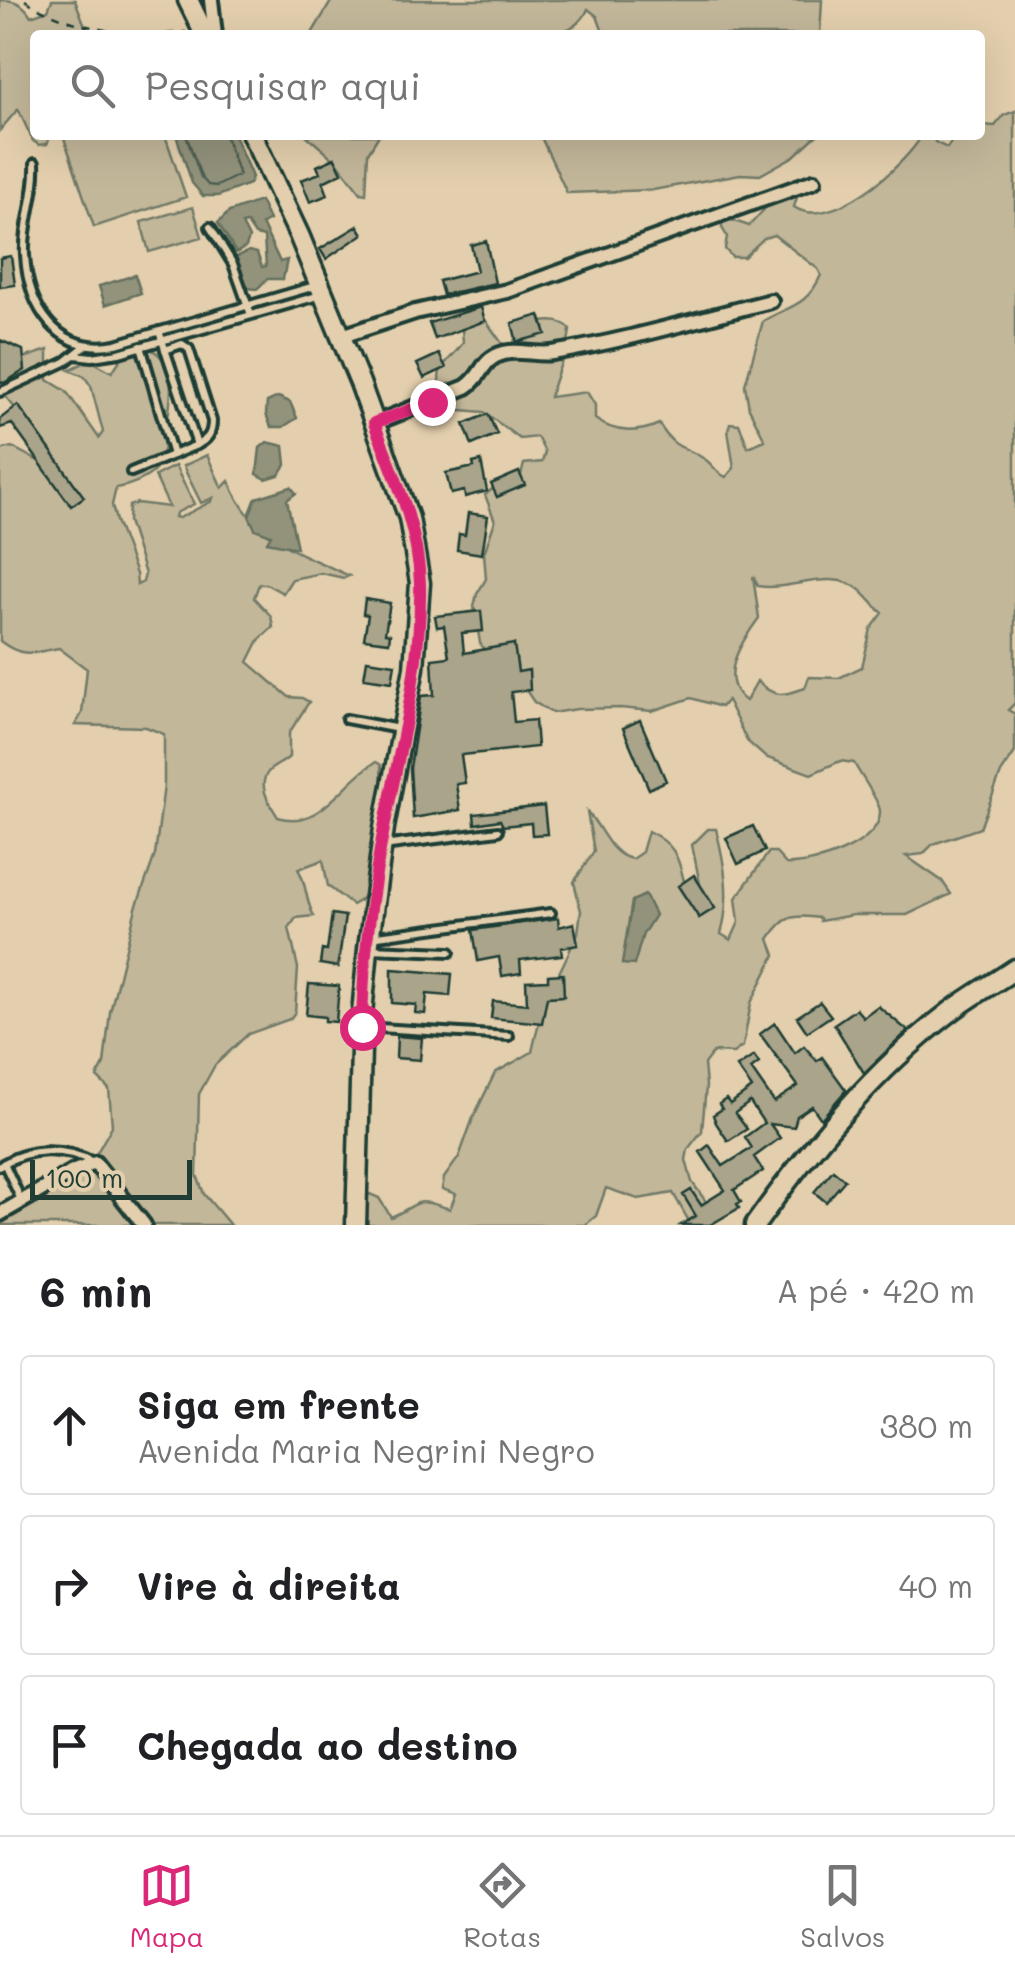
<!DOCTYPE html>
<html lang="pt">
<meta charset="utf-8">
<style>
:root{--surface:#fff;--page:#f2f2f2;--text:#202124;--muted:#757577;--line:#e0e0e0;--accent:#db2777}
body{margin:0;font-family:Mali,sans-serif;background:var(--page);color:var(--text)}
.scale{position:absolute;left:30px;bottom:25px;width:162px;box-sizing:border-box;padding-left:10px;border:5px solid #1f3d34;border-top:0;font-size:28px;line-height:35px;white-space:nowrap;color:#1f3d34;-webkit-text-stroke:8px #e3cfad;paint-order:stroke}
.stop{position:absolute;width:30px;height:30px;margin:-22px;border:8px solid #db2777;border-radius:50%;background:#fff}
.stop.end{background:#db2777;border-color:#fff;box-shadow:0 2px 10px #0008}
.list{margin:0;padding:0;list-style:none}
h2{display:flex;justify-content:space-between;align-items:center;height:130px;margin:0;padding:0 40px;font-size:42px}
h2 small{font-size:32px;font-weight:400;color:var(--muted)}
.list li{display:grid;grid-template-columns:65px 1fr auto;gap:30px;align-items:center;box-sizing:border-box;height:140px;margin:0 20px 20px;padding:0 20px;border:2px solid var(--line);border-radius:10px}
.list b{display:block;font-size:38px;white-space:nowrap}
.list p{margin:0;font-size:32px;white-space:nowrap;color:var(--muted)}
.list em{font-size:32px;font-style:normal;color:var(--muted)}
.icon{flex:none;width:55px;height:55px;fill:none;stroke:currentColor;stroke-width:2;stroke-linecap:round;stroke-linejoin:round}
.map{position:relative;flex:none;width:1015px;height:1225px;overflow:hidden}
.search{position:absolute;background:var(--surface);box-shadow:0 10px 40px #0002;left:30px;right:30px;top:30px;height:110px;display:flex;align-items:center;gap:25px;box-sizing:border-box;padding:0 35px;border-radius:10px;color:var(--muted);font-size:38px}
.sheet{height:610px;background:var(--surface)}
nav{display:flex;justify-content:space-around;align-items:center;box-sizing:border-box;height:140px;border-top:2px solid var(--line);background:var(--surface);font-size:28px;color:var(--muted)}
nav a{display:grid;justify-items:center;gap:5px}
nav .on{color:var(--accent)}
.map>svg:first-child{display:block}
.green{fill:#c3b79a;stroke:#717a67;stroke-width:2.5;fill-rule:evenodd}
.water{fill:#93937c;stroke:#65715f;stroke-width:2.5}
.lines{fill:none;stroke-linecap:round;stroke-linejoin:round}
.shore{stroke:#4d5f51;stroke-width:2.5}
.building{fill:#aaa48a;stroke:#1f3d34;stroke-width:2.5}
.lane-casing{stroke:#1f3d34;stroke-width:14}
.street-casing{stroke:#1f3d34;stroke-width:20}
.secondary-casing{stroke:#1f3d34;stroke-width:25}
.path{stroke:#1f3d34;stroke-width:2.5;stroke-dasharray:8 8;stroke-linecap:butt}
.lane{stroke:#e3cfad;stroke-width:6}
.street{stroke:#e3cfad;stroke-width:12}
.secondary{stroke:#e3cfad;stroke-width:18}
.route{stroke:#db2777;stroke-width:12}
</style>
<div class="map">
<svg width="1015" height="1225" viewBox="0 0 1015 1225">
<rect width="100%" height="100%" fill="#e3cfad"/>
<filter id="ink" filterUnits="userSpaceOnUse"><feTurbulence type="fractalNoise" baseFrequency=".01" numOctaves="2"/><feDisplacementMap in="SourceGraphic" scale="20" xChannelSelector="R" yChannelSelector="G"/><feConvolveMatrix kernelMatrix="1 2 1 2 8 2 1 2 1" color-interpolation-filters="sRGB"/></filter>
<g filter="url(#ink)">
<path class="green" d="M0,0C15,0 23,3 31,16L48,10L52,0H75L87,31L94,35H35V135H51L47,144L39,145L33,141L18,109L0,130Z
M332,0H822L820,35H604L597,16L588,9C582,24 569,29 554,35H311Z
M1015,111V703L1008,710L1015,714V752L1001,773L980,828L933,844L923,854L906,856L942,881L951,894L907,915H853L820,921V918C794,914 784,915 769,939L775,955L751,1003L743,1046L733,1053L713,1052L704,1064L706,1086L702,1131L688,1149L686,1160L692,1182L707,1203L711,1225H691L673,1193L638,1199L606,1188L596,1216L585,1225H353L363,1197L370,1194L379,1198L391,1217C424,1203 411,1196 450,1209L456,1194L442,1189L444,1178L459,1157L473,1118L495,1073L532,1052L542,1009L578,933L581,911L574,882L594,851L587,812C603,828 609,855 632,859L642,852L648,831C678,846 678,858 686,889H701L692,845L708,829H716C725,864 731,899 721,934L731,940L739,922L736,898L769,852H775L786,864C812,866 881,845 880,811C879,800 860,775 854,763L840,761L811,774L765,757L747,741L727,700L721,707L691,698L652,711L620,708L577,709L552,713L534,702L519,680L491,662L480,643L474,606L477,594L486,579L484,553L495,521L485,495L491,490L519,483L524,464L542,462L545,452L537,437L520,439L484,412L450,409L442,404C435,362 440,373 463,343L462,328L484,318L506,349L514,344L517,326C534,324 558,315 570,329C569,350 555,374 550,397L587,392L595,405V419C614,433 638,434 659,424C677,453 683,444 706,460C714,466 716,473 726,477L734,468L728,430L730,423L739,424L748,447L765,440L749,408L745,385L763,321C788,306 807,307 821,275L818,269L774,235L764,238L744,257H732L725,249L727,236L722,228V219L726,218L749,226L769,204L791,193L798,194L794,207C830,232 905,166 922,135H936L935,142L947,148L956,135H980V125L995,126L1004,115ZM753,576L758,586C790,592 831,567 860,590C868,597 874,606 883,613L871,629L862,667L839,678L809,677L805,688C783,696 774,698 757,681L746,701C716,679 742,641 759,618Z
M63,135H165L186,197L94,227Z
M306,135H379L368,153L366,194L361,193L337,162Z
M540,135H817L794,156L760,175L740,174L653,190L567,193Z
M193,207L202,237L149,252L141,222Z
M146,347C180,359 171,402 166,430C164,442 164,458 157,468C148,479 129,486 116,488L112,505L116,521L136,574L137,585L143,582L145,574L128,521L129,506L137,503L169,507L155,476L175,466L194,504L176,513L175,517L179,518L212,501L213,498L201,503L183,466L207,455L222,488L229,481C253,540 295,550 349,576L344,578L321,573L292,579L283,593L266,584H259L254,598L271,616L273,627L259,640L248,662L289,697L302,698L309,702L289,733V757C283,763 275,765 269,771C256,785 270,804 278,817C321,831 343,780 376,762L381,765L382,787L374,843L376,871L362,899L352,905L328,886L323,860L298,869C307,883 305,901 314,916L296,918L289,928L298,968L295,1012L290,1019L248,1034L215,1065L199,1094L197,1175L204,1194L230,1225H0V1215L95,1156L112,1126L109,1089L97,1077L104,1064L110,1012L136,908L155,855L164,786V734L146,727L75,725L82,713L87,669L59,648C32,653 22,658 0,641V450L12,447L44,464L46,445L0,390V373L21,359L48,350V380L66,391L99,438L103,432L91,386L84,376L69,370L90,360L112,372L122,357Z"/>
<path class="water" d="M176,135H234L252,177L249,184L218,196H203L192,183Z
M260,201L269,220L262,224L280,262L287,260L283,279H267L257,289L248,288L236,257L249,251L257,253L262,267L266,266L264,237L255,235L247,223L242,224L249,238L246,247L236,253L218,223L229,212Z
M135,275L141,293L105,305L99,286Z
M278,397L290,402L297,418L283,427H271L266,414L267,402Z
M267,442L284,446L286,465L279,475L266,479L257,474L260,448Z
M291,487L296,493L287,500L297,548L267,542L271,535L255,529L249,516L256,498Z
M645,895L655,915L643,934L634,965L622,964L632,901Z"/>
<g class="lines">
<path class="shore" d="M186,135L201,177L208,185L217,186L239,175L225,135"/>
</g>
<path class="building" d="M335,158L342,173L323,182L328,195L310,202L301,180L320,173L317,166Z
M358,226L363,234L326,259L320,249Z
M486,241L495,283L443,295L439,281L477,271L471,245Z
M11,256L15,285L0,287V258Z
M481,307L485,321L435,339L429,323Z
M540,315L546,334L517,342L512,323Z
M0,340L23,350L25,370L4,383L0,381Z
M439,354L446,368L424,378L417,364Z
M18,405L84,497L71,506L12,424L0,428V419Z
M488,414L497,434L472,445L464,424Z
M481,461L487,491L465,497L464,491L451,494L446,473L474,467L473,463Z
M519,472L525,485L497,497L491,484Z
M468,513L488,516L482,554L457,550L459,534L465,535Z
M365,599L390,603L385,633L390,634L389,642L364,639L368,615L363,614Z
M481,611L483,631L462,633L464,653L514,644L518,672L529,670L530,690L511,692L514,722L535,720L537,747L461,755L465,783L456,784L460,810L413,818L410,768L421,696L434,695L432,659L449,657L444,626L437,627L435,616Z
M367,660L395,664L392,682L364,678Z
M640,720L666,781L649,789L623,728Z
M544,806L547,834L532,835L531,823L503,826L500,820L475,824L474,814Z
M753,826L765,851L738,864L726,838Z
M694,875L715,908L699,918L678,886Z
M332,914L345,916L338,967L320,964L322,950L327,951Z
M558,918L559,927L574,923L578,945L561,948L562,955L520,960L521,973L502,976L499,957L478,961L473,930Z
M392,969L452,974L450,996L427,994L425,1014L415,1013L416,1005L392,1003Z
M563,974L564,996L547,997L542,1023L491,1018L493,1001L527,1004L526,981L548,980V975Z
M309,984L339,986L336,1022L325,1021V1017L306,1015Z
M820,1002L831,1016L807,1032L797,1017Z
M878,1006L908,1031L864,1073L834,1024L856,1009L863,1017Z
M775,1023L795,1053L804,1046L817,1061L822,1057L846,1090L821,1119L812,1106L797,1116L794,1127L770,1124L780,1138L754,1157L763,1171L734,1190L741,1202L737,1204L739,1208L710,1225H681L696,1216L683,1195L691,1190L701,1205L725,1190L700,1152L709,1145L723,1166L752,1148L745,1137L764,1123L750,1102L735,1113L747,1129L728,1141L716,1123L713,1115L722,1109L719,1104L726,1099L730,1104L752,1088L737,1067L754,1056L759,1063L751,1069L774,1102L798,1086L760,1034Z
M397,1036L422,1038L420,1060L396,1058Z
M833,1170L845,1180L826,1202L814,1192Z"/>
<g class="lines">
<defs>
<path id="lane" d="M35,163C37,194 23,224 25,255C28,308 58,355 116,344L315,286
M210,227L233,264L251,315
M159,331L197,445
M141,346L173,455
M75,355L92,357L119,353L321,295
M0,392L65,362L85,346
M131,472L197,445C208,439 212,434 212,421L189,349L182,344L165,350
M346,719L399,729
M383,846L498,831
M370,937L551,913
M369,949L450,952
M363,1027L509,1036
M4,1163L22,1202
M0,1166C28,1147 64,1147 93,1162"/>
<path id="street" d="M211,0L215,35
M342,336L415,312L507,291L814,181
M375,423L466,387C480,378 481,366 491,359C509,345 532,356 552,353C625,341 699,319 771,301
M0,1214L74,1171L95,1163L144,1225"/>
<path id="secondary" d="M188,0L205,35
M252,135L299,235L360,383L409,518L420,583L414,668L384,828L368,949L362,1014L356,1225
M755,1225C810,1148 874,1070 950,1012C971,996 993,984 1015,969"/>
</defs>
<use href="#lane" class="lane-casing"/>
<use href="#street" class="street-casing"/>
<use href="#secondary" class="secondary-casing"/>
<path class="path" d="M25,0C57,21 93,28 130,35
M150,35L186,32"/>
<use href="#lane" class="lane"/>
<use href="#street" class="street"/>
<use href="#secondary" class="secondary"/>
</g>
</g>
<g class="lines" filter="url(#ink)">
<path class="route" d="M362,1027C363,960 372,889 385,823C401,744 422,664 420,583C418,527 394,474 374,423L432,402"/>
</g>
</svg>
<div class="scale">100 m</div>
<div class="stop" style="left:362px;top:1027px"></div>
<div class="stop end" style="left:432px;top:402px"></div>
<div class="search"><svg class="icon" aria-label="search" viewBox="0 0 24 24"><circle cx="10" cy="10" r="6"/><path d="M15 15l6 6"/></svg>Pesquisar aqui</div>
</div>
<section class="sheet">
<h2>6 min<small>A pé · 420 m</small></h2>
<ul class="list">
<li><svg class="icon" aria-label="ahead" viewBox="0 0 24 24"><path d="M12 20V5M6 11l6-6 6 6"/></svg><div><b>Siga em frente</b><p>Avenida Maria Negrini Negro</p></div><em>380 m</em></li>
<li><svg class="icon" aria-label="right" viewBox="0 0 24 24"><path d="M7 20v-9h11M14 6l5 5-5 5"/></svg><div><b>Vire à direita</b></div><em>40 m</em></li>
<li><svg class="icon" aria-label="arrive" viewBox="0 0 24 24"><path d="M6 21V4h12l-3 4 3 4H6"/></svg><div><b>Chegada ao destino</b></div></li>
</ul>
</section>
<nav>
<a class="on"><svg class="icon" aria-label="map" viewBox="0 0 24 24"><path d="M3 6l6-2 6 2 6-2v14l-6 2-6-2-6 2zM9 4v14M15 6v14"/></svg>Mapa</a>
<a><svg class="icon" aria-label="directions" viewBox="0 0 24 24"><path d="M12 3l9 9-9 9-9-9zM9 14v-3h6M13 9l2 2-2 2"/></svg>Rotas</a>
<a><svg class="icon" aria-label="saved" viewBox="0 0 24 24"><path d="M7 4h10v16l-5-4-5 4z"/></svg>Salvos</a>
</nav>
